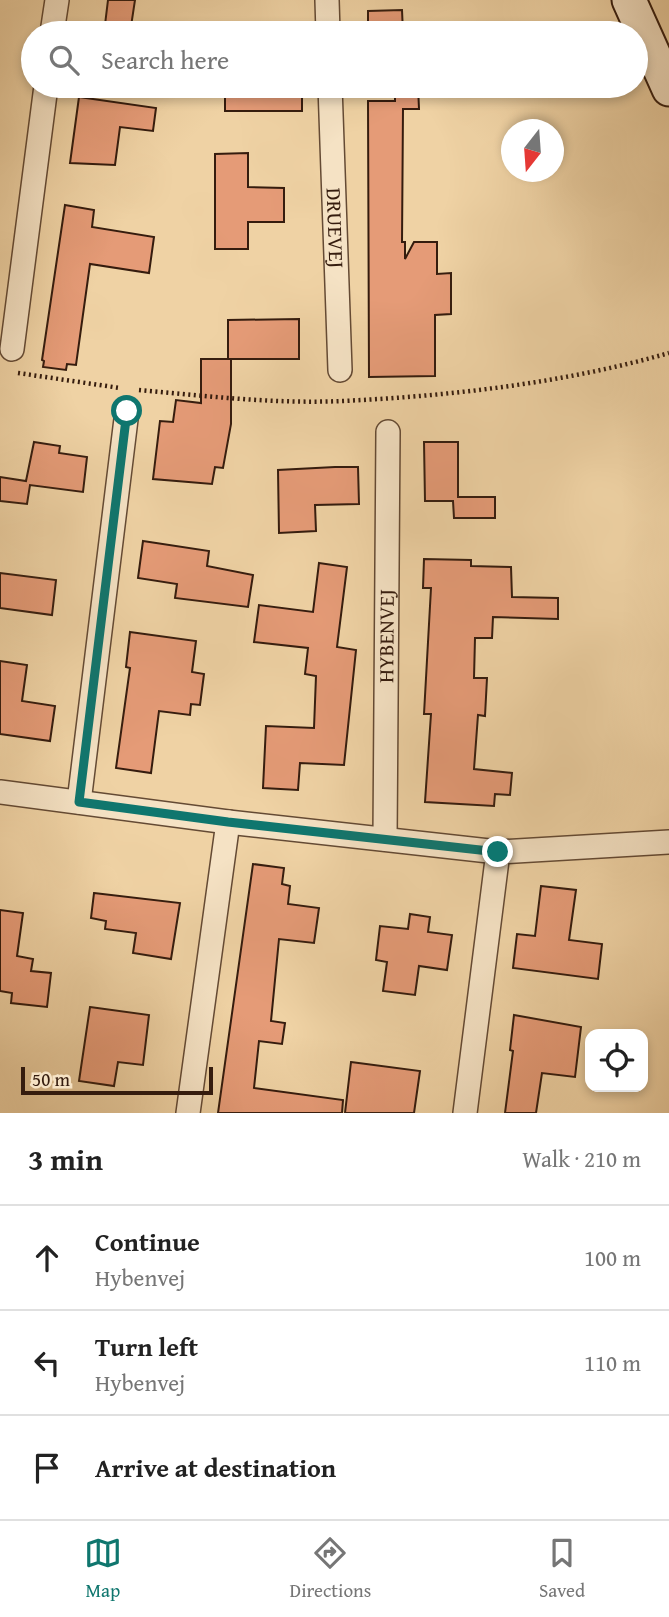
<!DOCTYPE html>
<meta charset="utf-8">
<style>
:root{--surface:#fff;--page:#f6f6f6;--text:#222;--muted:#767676;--line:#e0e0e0;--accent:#0f766e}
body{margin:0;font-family:"Gentium Book Plus",serif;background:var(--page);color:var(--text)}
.controls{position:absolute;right:21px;bottom:21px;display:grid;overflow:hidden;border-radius:14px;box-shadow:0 4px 10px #0003}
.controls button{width:63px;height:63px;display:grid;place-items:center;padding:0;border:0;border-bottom:2px solid var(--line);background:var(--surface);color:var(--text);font:35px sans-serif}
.compass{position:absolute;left:501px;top:119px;width:63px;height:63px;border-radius:50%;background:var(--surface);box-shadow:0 4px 10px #0003;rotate:197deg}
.scale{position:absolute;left:21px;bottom:18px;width:192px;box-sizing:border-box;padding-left:7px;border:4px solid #351c0e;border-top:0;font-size:19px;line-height:24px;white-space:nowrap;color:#351c0e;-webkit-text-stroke:5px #f5e2c4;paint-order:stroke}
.stop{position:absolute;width:21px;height:21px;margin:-16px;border:5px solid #0f766e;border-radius:50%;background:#fff}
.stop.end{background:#0f766e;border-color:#fff;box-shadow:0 2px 7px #0008}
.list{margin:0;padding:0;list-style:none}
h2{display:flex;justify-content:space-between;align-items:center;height:91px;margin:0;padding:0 28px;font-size:30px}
h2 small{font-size:23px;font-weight:400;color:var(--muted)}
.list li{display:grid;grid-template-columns:46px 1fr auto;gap:21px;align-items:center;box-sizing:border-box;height:105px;padding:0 28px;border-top:2px solid var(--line)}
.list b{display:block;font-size:26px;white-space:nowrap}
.list p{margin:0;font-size:23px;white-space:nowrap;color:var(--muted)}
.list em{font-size:23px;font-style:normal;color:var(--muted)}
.icon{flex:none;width:38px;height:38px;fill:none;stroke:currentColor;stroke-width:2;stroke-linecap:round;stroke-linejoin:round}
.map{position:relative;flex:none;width:669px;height:1113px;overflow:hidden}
.search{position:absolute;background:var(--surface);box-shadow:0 4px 10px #0003;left:21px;right:21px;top:21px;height:77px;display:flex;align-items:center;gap:18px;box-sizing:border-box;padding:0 24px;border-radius:38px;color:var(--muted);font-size:26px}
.sheet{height:406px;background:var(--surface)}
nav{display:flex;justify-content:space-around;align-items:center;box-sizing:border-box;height:98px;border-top:2px solid var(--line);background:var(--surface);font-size:19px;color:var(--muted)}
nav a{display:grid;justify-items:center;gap:4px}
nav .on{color:var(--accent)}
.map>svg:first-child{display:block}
.building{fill:#e59b77;stroke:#351c0e;stroke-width:2}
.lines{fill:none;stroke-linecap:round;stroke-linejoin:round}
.street-casing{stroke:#644a34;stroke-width:26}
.secondary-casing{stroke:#351c0e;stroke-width:37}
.path{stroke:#351c0e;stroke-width:4.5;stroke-dasharray:2 3.5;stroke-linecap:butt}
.street{stroke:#f5e2c4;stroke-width:23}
.secondary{stroke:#f5e2c4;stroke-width:33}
.route{stroke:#0f766e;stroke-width:9}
.labels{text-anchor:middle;stroke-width:6;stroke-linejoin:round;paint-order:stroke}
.street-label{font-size:21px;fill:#351c0e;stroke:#f5e2c4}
</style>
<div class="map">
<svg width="669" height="1113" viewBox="0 0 669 1113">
<rect width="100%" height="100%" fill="#efd2a4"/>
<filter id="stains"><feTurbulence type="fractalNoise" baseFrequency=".00286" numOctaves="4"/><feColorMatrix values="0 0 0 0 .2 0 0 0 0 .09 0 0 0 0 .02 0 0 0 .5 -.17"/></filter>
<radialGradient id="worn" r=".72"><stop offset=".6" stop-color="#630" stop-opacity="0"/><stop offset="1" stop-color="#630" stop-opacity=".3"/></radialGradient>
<path class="building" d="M108,0H135L130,33H104Z
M402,10L403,33H368V11Z
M225,86H302V111H225Z
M395,86H418L419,109H403L402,242H405V259L414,242H437V274L451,273V314L435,315V376L369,377L368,101H395Z
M79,97L156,108L153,131L120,127L115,165L70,163Z
M248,153V187L284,188V222H248V249H215V154Z
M65,205L94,210L92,227L154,237L149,273L90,264L76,365L67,364L66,370L43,367L44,361L42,360Z
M299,319V359H228V320Z
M201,359H231V424L223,468L215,467L212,484L153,479L160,421L173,422L176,400L201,403Z
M34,442L60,446L59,453L87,457L83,492L30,485L27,504L0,501V477L26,481Z
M424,442H458V497H495V518H454L453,501H425Z
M335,467H358L359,504L315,505L316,531L279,533L278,470Z
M143,541L209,551L207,566L253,575L248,607L175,598L177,584L138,578Z
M424,559L471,560V566L511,567L512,597L558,598V619L493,617L492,638H475L474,678H487L485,716L478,715L474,769L512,773L510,795L495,794L494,806L425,802L431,714H424L431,588H423Z
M319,563L347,567L337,647L356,650L344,765L300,763L298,790L263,788L266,726L314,728L316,676L305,674L308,648L254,642L259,605L313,612Z
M0,573L56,580L52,615L0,608Z
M130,632L196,641L192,672L204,674L200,705L191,704L190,715L159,711L151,773L116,768L130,668L126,667Z
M0,661L27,665L22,701L55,706L50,741L0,734Z
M253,864L284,868L282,884L290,886L288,904L319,908L314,943L279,939L271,1021L285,1023L282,1044L259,1041L254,1088L343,1100L342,1113H218Z
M541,886L576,890L569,940L602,944L598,979L513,968L517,934L535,936Z
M94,893L180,903L171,959L133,953L136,933L105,929L106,921L91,918Z
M0,910L23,913L17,956L33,959L31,971L51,973L47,1007L11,1003L12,993L0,991Z
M410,914L430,917L428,932L452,935L447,970L419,966L415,995L383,991L387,962L376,960L380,926L408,929Z
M90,1007L149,1015L143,1065L118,1062L114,1086L79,1081Z
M514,1015L581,1027L575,1077L542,1073L536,1113H505L513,1051L510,1050Z
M351,1062L420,1071L414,1113H345Z"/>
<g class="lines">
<defs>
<g id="street">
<path d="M327,0L328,33"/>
<path d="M52,33L57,0"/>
<path id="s1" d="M330,86L340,370"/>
<path d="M12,349L46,86"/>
<path d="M0,792L228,822L498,852L669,842"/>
<path d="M79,802L127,411"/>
<path id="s2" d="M385,839L388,432"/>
<path d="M188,1113L228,822"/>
<path d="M465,1113L498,852"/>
</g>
<path id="secondary" d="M629,0L669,89"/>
</defs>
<use href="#street" class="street-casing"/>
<use href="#secondary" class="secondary-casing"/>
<path class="path" d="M18,373L120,388
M139,390C206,396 275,404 342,401C451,396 564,383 669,353"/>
<use href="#street" class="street"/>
<use href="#secondary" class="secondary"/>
</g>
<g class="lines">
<path class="route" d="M127,411L79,802L228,822L498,852"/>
</g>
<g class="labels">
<g class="street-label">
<text dy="7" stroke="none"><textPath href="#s1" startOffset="142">DRUEVEJ</textPath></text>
<text dy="7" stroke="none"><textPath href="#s2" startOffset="203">HYBENVEJ</textPath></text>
</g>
</g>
<rect width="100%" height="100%" filter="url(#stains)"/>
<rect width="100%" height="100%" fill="url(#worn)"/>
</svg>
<div class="controls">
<button><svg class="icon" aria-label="locate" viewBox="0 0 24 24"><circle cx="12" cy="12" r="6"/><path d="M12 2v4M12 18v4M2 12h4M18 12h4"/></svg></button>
</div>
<svg class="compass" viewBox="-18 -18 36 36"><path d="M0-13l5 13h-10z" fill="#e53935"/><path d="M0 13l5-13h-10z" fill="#767676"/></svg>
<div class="scale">50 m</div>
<div class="stop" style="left:127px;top:411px"></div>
<div class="stop end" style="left:498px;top:852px"></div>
<div class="search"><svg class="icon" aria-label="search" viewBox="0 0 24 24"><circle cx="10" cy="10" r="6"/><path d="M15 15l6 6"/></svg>Search here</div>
</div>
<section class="sheet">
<h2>3 min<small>Walk · 210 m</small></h2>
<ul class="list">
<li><svg class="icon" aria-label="ahead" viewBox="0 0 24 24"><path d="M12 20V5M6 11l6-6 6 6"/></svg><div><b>Continue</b><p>Hybenvej</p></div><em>100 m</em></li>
<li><svg class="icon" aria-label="left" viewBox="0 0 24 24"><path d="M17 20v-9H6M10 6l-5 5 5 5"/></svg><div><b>Turn left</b><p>Hybenvej</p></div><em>110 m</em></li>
<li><svg class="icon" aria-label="arrive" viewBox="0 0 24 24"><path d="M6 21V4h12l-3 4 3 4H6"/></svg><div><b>Arrive at destination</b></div></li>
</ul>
</section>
<nav>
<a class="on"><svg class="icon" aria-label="map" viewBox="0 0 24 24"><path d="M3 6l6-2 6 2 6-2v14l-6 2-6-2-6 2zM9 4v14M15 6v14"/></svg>Map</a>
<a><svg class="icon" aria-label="directions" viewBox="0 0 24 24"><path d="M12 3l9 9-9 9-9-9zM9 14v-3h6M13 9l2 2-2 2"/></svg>Directions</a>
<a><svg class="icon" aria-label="saved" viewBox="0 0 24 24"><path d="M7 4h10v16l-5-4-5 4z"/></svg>Saved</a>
</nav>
